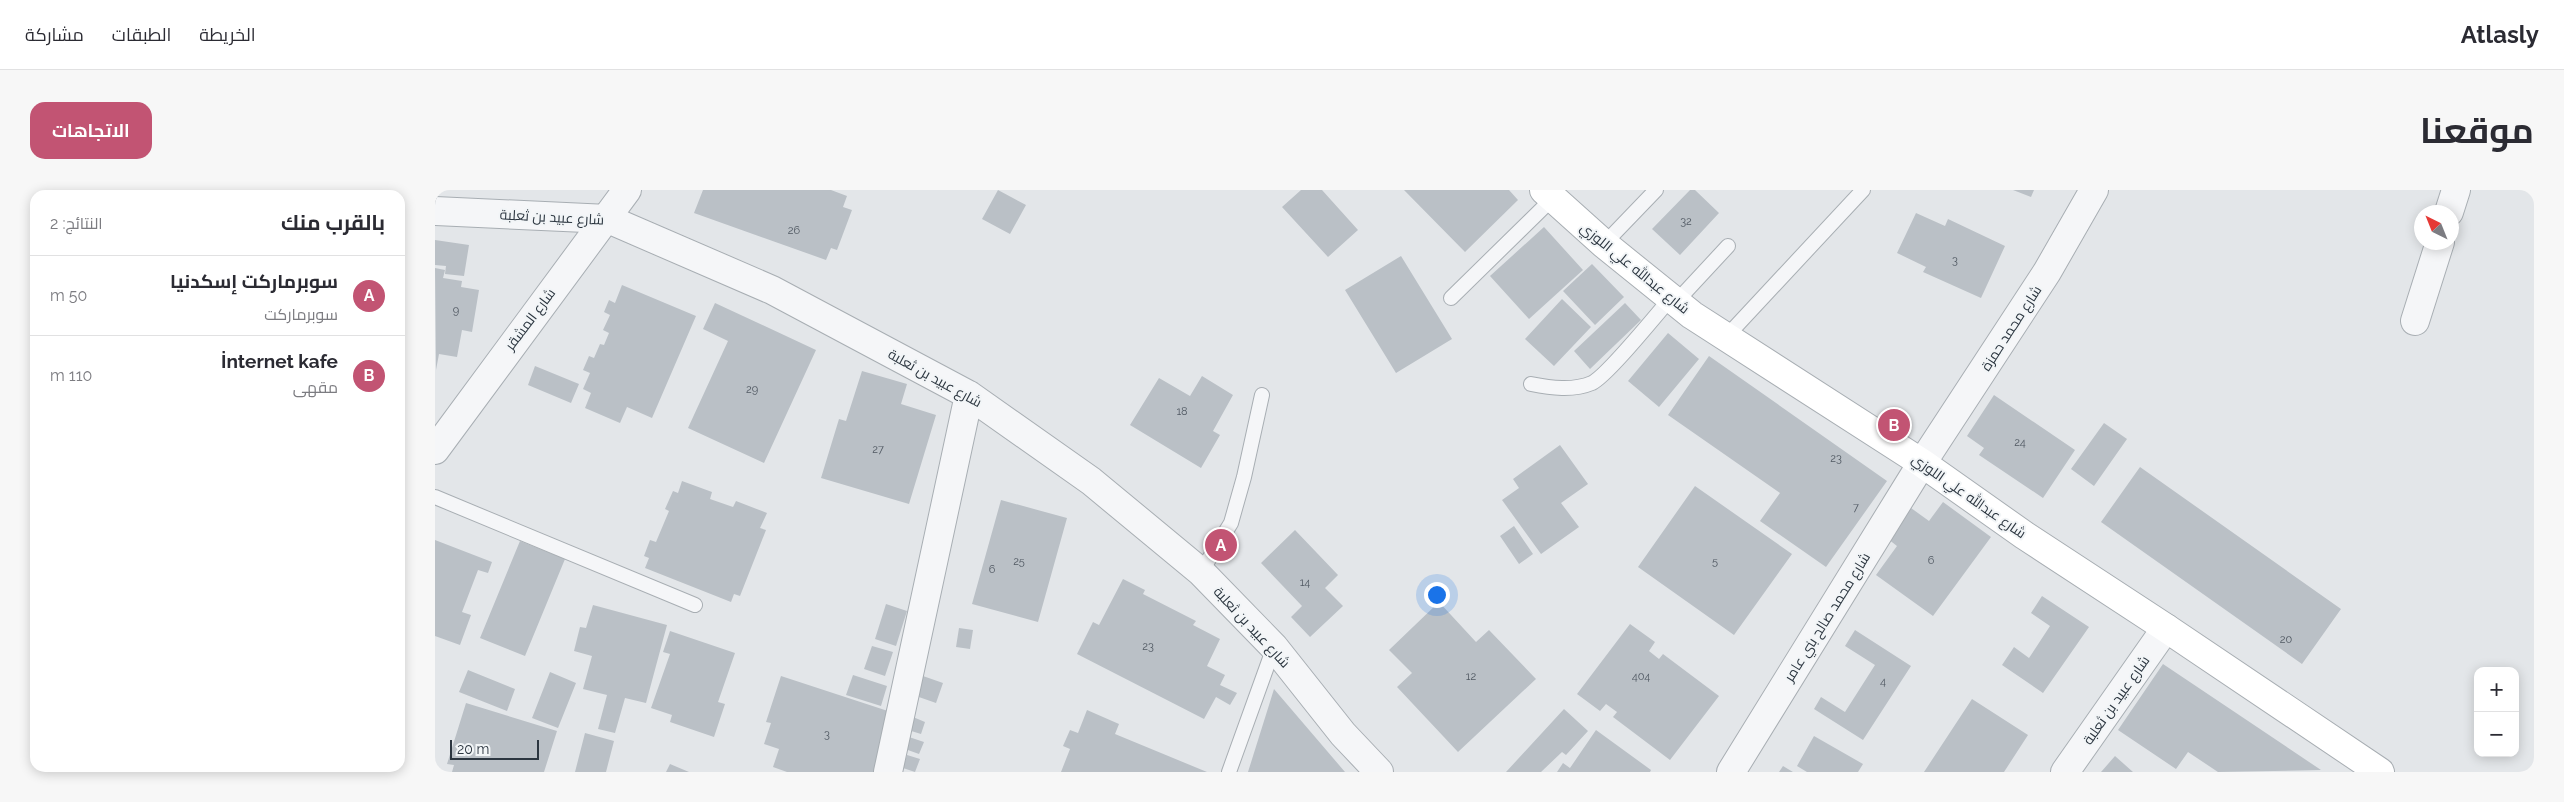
<!DOCTYPE html>
<html lang="ar">
<meta charset="utf-8">
<style>
:root{--surface:#fff;--page:#f7f7f7;--text:#2b2b33;--muted:#7c7c81;--line:#e1e1e2;--accent:#c25473}
body{margin:0;font-family:Raleway,Cairo,sans-serif;background:var(--page);color:var(--text);direction:rtl}
.controls{position:absolute;right:15px;bottom:15px;display:grid;overflow:hidden;border-radius:10px;box-shadow:0 2px 12px #0003}
.controls button{width:45px;height:45px;display:grid;place-items:center;padding:0;border:0;border-bottom:1px solid var(--line);background:var(--surface);color:var(--text);font:25px sans-serif}
.compass{position:absolute;left:1979px;top:15px;width:45px;height:45px;border-radius:50%;background:var(--surface);box-shadow:0 2px 12px #0003;rotate:317deg}
.scale{position:absolute;left:15px;bottom:12px;width:89px;box-sizing:border-box;padding-left:5px;border:2px solid #2c3640;border-top:0;font-size:14px;line-height:18px;white-space:nowrap;color:#2c3640;-webkit-text-stroke:4px #f2f5f7;paint-order:stroke}
.you{position:absolute;left:1001px;top:404px;width:18px;height:18px;margin:-12px;border:4px solid #fff;border-radius:50%;background:#1a73e8;box-shadow:0 0 0 8px #1a73e833}
.badge{display:grid;place-items:center;width:32px;height:32px;border-radius:50%;background:var(--accent);color:#fff;font-size:16px;font-weight:700}
.pin{position:absolute;translate:-50% -50%;border:2px solid #fff;box-shadow:0 1px 5px #0006}
.list{margin:0;padding:0;list-style:none}
h2{display:flex;justify-content:space-between;align-items:center;height:65px;margin:0;padding:0 20px;font-size:21px}
h2 small{font-size:16px;font-weight:400;color:var(--muted)}
.list li{display:grid;grid-template-columns:32px 1fr auto;gap:15px;align-items:center;box-sizing:border-box;height:80px;padding:0 20px;border-top:1px solid var(--line)}
.list b{display:block;font-size:19px;white-space:nowrap}
.list p{margin:0;font-size:16px;white-space:nowrap;color:var(--muted)}
.list em{font-size:16px;font-style:normal;color:var(--muted)}
.map{position:relative;flex:none;width:2099px;height:582px;overflow:hidden;direction:ltr;border-radius:15px}
header{display:flex;align-items:center;gap:30px;box-sizing:border-box;height:70px;padding:0 25px;background:var(--surface);border-bottom:1px solid var(--line)}
header strong{font-size:24px}
nav{display:flex;gap:28px;margin-inline-start:auto;font-size:18px}
.intro{display:flex;align-items:center;justify-content:space-between;box-sizing:border-box;height:120px;padding:0 30px}
h1{margin:0;font-size:35px}
.button{padding:12px 22px;border-radius:15px;background:var(--accent);color:#fff;font-size:18px;font-weight:700}
main{display:flex;gap:30px;padding:0 30px}
aside{flex:1;background:var(--surface);border-radius:15px;box-shadow:0 2px 12px #0003}
.map>svg:first-child{display:block}
.building{fill:#bac0c6}
.lines{fill:none;stroke-linecap:round;stroke-linejoin:round}
.lane-casing{stroke:#a8aeb3;stroke-width:16}
.street-casing{stroke:#a8aeb3;stroke-width:30}
.secondary-casing{stroke:#a8aeb3;stroke-width:30}
.lane{stroke:#f5f6f8;stroke-width:14}
.street{stroke:#f5f6f8;stroke-width:28}
.secondary{stroke:#fff;stroke-width:28}
.labels{text-anchor:middle;stroke-width:4;stroke-linejoin:round;paint-order:stroke}
.number-label{font-size:11px;fill:#505862}
.street-label{font-size:14px;fill:#2c3640;stroke:#f2f5f7}
</style>
<header>
<strong>Atlasly</strong>
<nav><a>الخريطة</a><a>الطبقات</a><a>مشاركة</a></nav>
</header>
<div class="intro"><h1>موقعنا</h1><a class="button">الاتجاهات</a></div>
<main>
<div class="map">
<svg width="2099" height="582" viewBox="0 0 2099 582">
<rect width="100%" height="100%" fill="#e3e6e9"/>
<path class="building" d="M268,0H396L412,6L408,17L417,20L402,60L396,58L391,70L259,23Z
M563,0L591,15L575,44L547,29Z
M866,0H887L923,40L893,67L847,17Z
M969,0H1074L1083,10L1030,62Z
M1255,0H1260L1284,23L1245,65L1217,39Z
M1578,0H1599L1596,7Z
M1481,23L1510,36L1513,29L1570,56L1546,108L1488,82L1491,77L1462,63Z
M1109,37L1148,80L1094,129L1055,86Z
M0,50L34,55L29,86L10,84L11,76L0,75Z
M966,66L1017,149L961,183L910,100Z
M1157,74L1189,107L1160,135L1128,101Z
M0,78L10,80L8,88L27,91L26,97L44,100L37,142L27,140L22,167L4,164L1,180Z
M187,95L261,126L217,228L192,217L185,233L150,218L156,203L148,199L155,183L148,180L154,166L159,168L165,154L169,155L174,143L168,140L175,125L169,122L174,110L180,113Z
M1127,109L1156,137L1119,176L1090,149Z
M280,113L381,160L329,273L253,238L293,151L268,139Z
M1190,113L1206,130L1155,179L1139,161Z
M1233,143L1264,169L1224,217L1193,191Z
M1274,166L1452,291L1391,377L1325,331L1345,303L1233,225Z
M100,176L144,194L136,213L93,195Z
M427,181L472,194L466,214L501,225L474,314L386,288L404,229L411,231Z
M767,186L798,205L778,241L785,245L766,278L695,235L724,188L755,206Z
M1559,205L1640,260L1608,308L1544,265L1549,258L1532,246Z
M1669,233L1692,249L1659,296L1636,279Z
M1125,255L1153,294L1126,313L1144,337L1106,364L1067,310L1084,298L1078,289Z
M1705,277L1906,419L1867,474L1666,332Z
M247,291L277,302L275,309L298,317L301,311L332,323L325,338L331,340L305,406L299,404L296,412L210,378L214,368L209,366L215,350L221,352L234,321L230,319L238,301L243,303Z
M1260,296L1357,364L1299,445L1203,377Z
M566,310L632,328L603,432L537,414Z
M1508,312L1556,347L1498,426L1441,385L1462,356L1453,349L1476,318L1494,331Z
M1079,336L1098,364L1084,374L1065,346Z
M860,340L903,385L890,398L908,416L875,447L856,427L867,416L826,373Z
M0,350L57,372L53,383L43,380L27,422L36,425L25,455L0,446Z
M85,351L130,369L90,466L45,448Z
M688,389L710,400L708,404L761,431L758,435L785,449L772,476L790,485L785,495L802,503L795,515L781,507L769,529L642,464L658,432L664,435Z
M1607,406L1654,437L1608,503L1567,475L1579,457L1594,468L1615,436L1596,423Z
M1004,412L1041,452L1054,440L1101,489L1023,562L962,497L977,483L954,460Z
M451,414L472,421L461,456L440,449Z
M158,415L232,435L211,513L190,508L180,543L163,539L172,505L148,499L157,466L139,461L145,437L151,438Z
M1195,434L1220,452L1214,461L1224,469L1228,464L1284,506L1235,570L1178,527L1182,522L1171,514L1165,521L1142,504Z
M524,438L538,440L535,459L521,457Z
M1420,440L1476,476L1428,550L1379,519L1386,507L1410,522L1440,475L1410,456Z
M235,441L300,463L283,512L290,514L279,547L235,532L237,525L216,518L235,464L228,462Z
M437,456L458,462L450,486L429,479Z
M1728,474L1886,580L1783,582L1753,562L1741,579L1683,540Z
M33,480L80,499L72,521L24,502Z
M115,482L141,493L123,538L97,528Z
M418,485L452,496L446,516L411,505Z
M346,486L459,523L439,582H352L338,577L344,559L329,554L336,533L331,532Z
M488,486L508,493L501,513L481,506Z
M839,499L910,582H813Z
M1537,509L1593,545L1569,582H1489Z
M31,513L122,541L109,582H17L19,575L12,574Z
M1129,519L1153,541L1131,565L1127,562L1106,582H1071Z
M652,520L684,534L680,544L772,582H626L635,559L628,556L635,540L643,543Z
M478,527L490,532L486,544L473,540Z
M1161,540L1216,580L1215,582H1122L1128,573L1135,578Z
M150,543L179,551L171,582H140Z
M1379,546L1428,574L1423,582H1372L1362,576Z
M474,547L489,552L484,564L470,559Z
M472,565L485,569L480,582L468,578Z
M1680,566L1698,582H1666Z
M235,574L254,582H231Z
M1348,576L1358,582H1344Z"/>
<g class="lines">
<defs>
<path id="lane" d="M1169,54L1221,0
M1016,108L1118,8
M1241,112L1293,56
M1291,147L1428,0
M1096,194C1116,198 1138,201 1157,193C1173,185 1221,125 1236,108
M0,307L260,415
M766,382L796,333L809,287L827,205
M794,582L839,457"/>
<path id="street" d="M0,21L173,29L337,100L534,205L656,291L766,382L839,457L908,544L944,582
M2014,22L2021,0
M1980,131L2005,52
M0,260L192,0
M453,582L534,205
M1296,582L1487,273L1612,82L1659,0
M1630,582L1731,438"/>
<path id="secondary" d="M1109,0L1169,54L1257,125L1487,273L1589,345L1731,438L1945,582"/>
</defs>
<use href="#lane" class="lane-casing"/>
<use href="#street" class="street-casing"/>
<use href="#secondary" class="secondary-casing"/>
<use href="#lane" class="lane"/>
<use href="#street" class="street"/>
<use href="#secondary" class="secondary"/>
</g>
<g class="labels">
<g class="number-label">
<text x="1251" y="35">32</text>
<text x="359" y="44">26</text>
<text x="1520" y="74">3</text>
<text x="21" y="124">9</text>
<text x="317" y="203">29</text>
<text x="747" y="225">18</text>
<text x="1585" y="256">24</text>
<text x="443" y="263">27</text>
<text x="1401" y="272">23</text>
<text x="1421" y="321">7</text>
<text x="1496" y="374">6</text>
<text x="584" y="375">25</text>
<text x="1280" y="375">5</text>
<text x="557" y="383">6</text>
<text x="870" y="396">14</text>
<text x="1851" y="453">20</text>
<text x="713" y="460">23</text>
<text x="1036" y="490">12</text>
<text x="1206" y="490">404</text>
<text x="1448" y="495">4</text>
<text x="392" y="548">3</text>
</g>
<g class="street-label">
<text transform="translate(117 27) rotate(3)" y="5">شارع عبيد بن ثعلبة</text>
<text transform="translate(1200 78) rotate(39)" y="5">شارع عبدالله علي اللوزي</text>
<text transform="translate(95 129) rotate(-53)" y="5">شارع المشقر</text>
<text transform="translate(1576 138) rotate(-57)" y="5">شارع محمد حمزة</text>
<text transform="translate(500 188) rotate(29)" y="5">شارع عبيد بن ثعلبة</text>
<text transform="translate(1534 306) rotate(35)" y="5">شارع عبدالله علي اللوزي</text>
<text transform="translate(1392 427) rotate(-58)" y="5">شارع محمد صالح بني عامر</text>
<text transform="translate(817 437) rotate(47)" y="5">شارع عبيد بن ثعلبة</text>
<text transform="translate(1681 510) rotate(-55)" y="5">شارع عبيد بن ثعلبة</text>
</g>
</g>
</svg>
<div class="controls">
<button>+</button>
<button>−</button>
</div>
<svg class="compass" viewBox="-18 -18 36 36"><path d="M0-13l5 13h-10z" fill="#e53935"/><path d="M0 13l5-13h-10z" fill="#7c7c81"/></svg>
<div class="scale">20 m</div>
<div class="you"></div>
<div class="pin badge" style="left:786px;top:355px">A</div>
<div class="pin badge" style="left:1459px;top:235px">B</div>
</div>
<aside>
<h2>بالقرب منك<small>النتائج: 2</small></h2>
<ul class="list">
<li><span class="badge">A</span><div><b>سوبرماركت إسكدنيا</b><p>سوبرماركت</p></div><em>50 m</em></li>
<li><span class="badge">B</span><div><b>İnternet kafe</b><p>مقهى</p></div><em>110 m</em></li>
</ul>
</aside>
</main>
